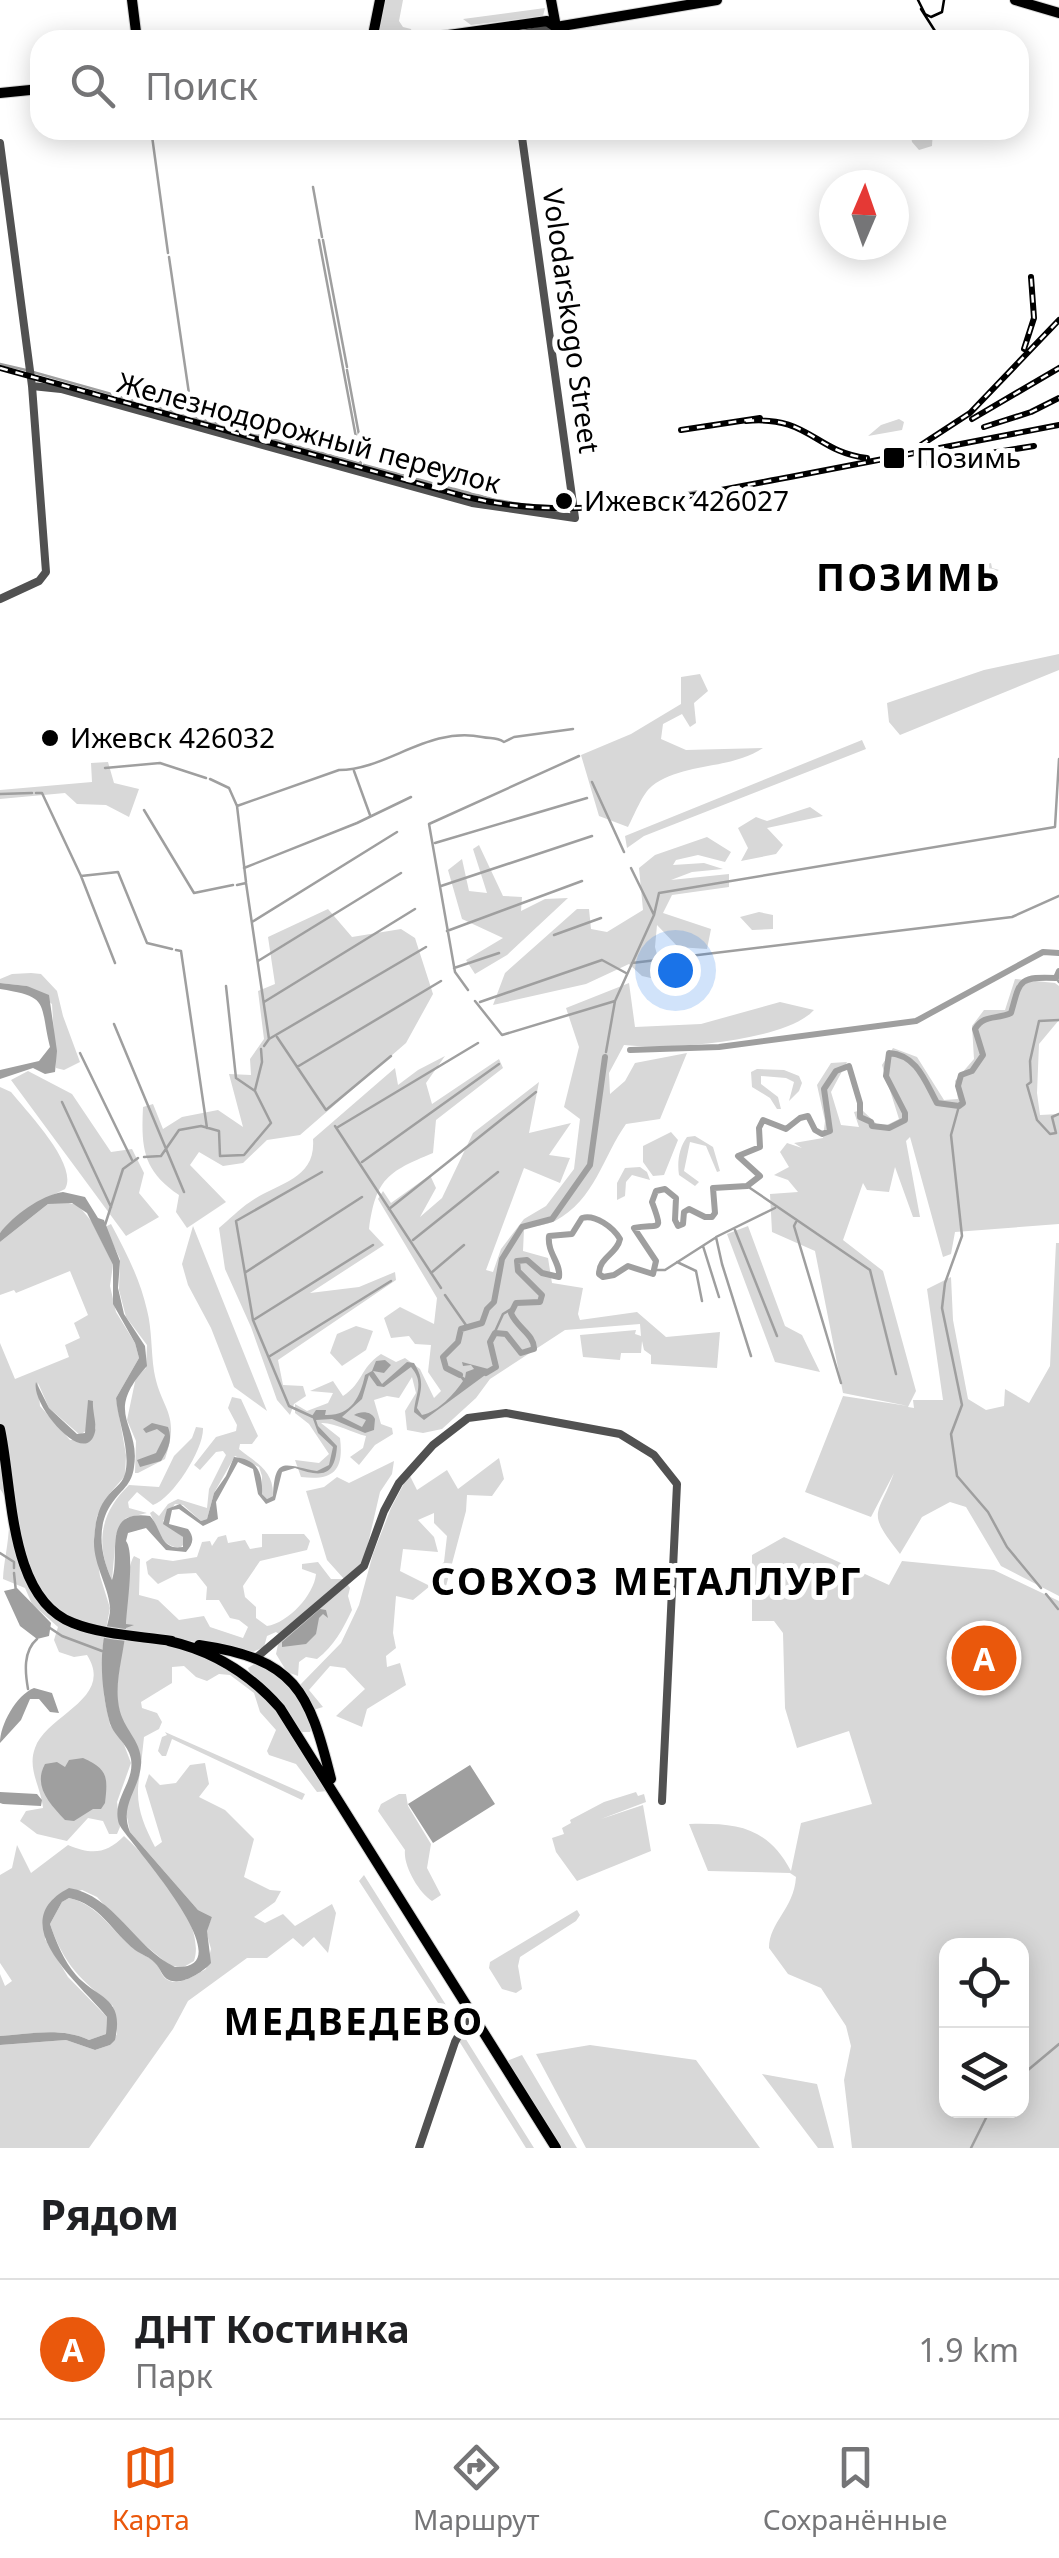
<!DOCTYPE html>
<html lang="ru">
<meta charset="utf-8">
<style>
:root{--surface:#fff;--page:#f6f6f6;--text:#202124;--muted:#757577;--line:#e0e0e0;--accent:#ea580c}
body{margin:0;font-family:"Noto Sans",sans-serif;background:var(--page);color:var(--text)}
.controls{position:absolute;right:30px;bottom:30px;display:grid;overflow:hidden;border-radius:20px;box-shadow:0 5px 25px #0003}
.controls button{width:90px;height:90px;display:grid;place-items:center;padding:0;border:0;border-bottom:2px solid var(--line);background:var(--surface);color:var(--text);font:50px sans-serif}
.compass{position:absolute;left:819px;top:170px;width:90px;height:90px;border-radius:50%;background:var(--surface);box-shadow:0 5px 25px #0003;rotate:2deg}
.you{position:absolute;left:675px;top:970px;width:35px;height:35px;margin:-25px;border:8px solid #fff;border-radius:50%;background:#1a73e8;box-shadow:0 0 0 15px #1a73e833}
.badge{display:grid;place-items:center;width:65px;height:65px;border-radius:50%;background:var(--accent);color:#fff;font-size:32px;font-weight:700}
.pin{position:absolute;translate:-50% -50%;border:5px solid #fff;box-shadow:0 2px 10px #0006}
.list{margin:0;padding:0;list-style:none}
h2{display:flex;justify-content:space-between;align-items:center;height:130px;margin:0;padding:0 40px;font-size:42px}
h2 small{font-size:32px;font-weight:400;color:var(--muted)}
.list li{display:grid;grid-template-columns:65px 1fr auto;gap:30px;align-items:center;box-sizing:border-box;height:140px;padding:0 40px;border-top:2px solid var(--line)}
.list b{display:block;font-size:38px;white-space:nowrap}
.list p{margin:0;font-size:32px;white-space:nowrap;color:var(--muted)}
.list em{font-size:32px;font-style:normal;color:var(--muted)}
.icon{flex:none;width:55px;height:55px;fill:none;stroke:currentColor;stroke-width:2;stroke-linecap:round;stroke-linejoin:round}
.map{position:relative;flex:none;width:1059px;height:2148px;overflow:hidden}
.search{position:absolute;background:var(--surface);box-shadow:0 5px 25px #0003;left:30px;right:30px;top:30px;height:110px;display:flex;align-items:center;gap:25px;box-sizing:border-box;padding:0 35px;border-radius:30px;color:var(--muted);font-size:38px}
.sheet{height:270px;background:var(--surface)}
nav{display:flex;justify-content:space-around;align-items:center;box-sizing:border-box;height:140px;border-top:2px solid var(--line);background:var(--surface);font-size:28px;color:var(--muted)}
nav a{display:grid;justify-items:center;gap:5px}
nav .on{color:var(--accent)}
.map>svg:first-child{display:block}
.green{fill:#d8d8d8;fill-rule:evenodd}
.water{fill:#9f9f9f}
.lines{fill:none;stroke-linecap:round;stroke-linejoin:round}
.stream{stroke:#9f9f9f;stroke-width:2.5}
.river{stroke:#9f9f9f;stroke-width:6}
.major-casing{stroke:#dbdbdb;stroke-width:12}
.minor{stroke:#515151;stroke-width:8}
.major{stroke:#000;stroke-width:10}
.tram{stroke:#000;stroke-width:2.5}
.rail-casing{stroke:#000;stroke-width:6}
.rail{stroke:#fff;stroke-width:2.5;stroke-dasharray:8;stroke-linecap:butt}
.poi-dot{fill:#000;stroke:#fff;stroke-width:4}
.labels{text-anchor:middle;stroke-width:10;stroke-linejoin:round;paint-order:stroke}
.street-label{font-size:28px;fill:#000;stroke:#fff}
.poi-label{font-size:28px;fill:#000;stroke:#fff;text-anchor:start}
.district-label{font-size:38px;font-weight:bold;letter-spacing:2.5px;fill:#000;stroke:#fff}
</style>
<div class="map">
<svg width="1059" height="2148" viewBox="0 0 1059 2148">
<rect width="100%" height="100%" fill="#fff"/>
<path class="green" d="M384,0H403L399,21L403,27L411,29L413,36L379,40L377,34L388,37L377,33Z
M545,8L543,16L471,25L463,19Z
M910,130H933L932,146L919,150L912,142Z
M899,419L904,422L902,430L868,436L881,425Z
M991,563L992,568L999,570L970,582L961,570L963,565L972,569Z
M1059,654V670L900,735L889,722L887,703L984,670Z
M700,674L708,691L694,703L696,723L690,727L682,714L663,724L661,739L686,750L763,748C731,770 683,762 652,786C642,794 634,816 628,827L599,816L581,755L631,734L681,704V677Z
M862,740L866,749L644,836L627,848L625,836Z
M108,762L114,783L139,789L129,817L106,805L77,804L65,793L0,799V790L92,782L91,763Z
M810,807L823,816L767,828L783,845L776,854L741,861L748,848L738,828L756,817L767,821Z
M707,837L731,852L725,862L698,855L676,860L673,865L704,863L723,869L692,872L671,880L729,874V887L672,895L663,913L711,929L707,949L678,947L657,925L655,947L664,981L642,976L629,964L586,984L493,1005L505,973L577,909H589L591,929L607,932L643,910L639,868L655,855Z
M479,845L503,896L522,897L521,911L545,899L568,898L507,955L475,974L466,960L503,938L462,919L448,870L462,859L469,891L487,893L473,849Z
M328,909L352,937L401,929L415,938L433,994L406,1043L300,1135L267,1140L243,1163L223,1166L199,1152L190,1165L226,1202L187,1228L176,1212L179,1195C143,1171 141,1148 143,1107L153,1104L163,1129L182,1117L218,1110L243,1127L229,1074L251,1075L250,1059L264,1039L258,991L275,984L268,937Z
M759,912L773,915V929L752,930L740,917Z
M31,973L41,974L57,991L63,1016L80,1062L64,1070L56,1068L52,1004L27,986L0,983V979L12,974Z
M1015,979L1055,983L1059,986V1020L1039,1044L1037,1093L1040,1115L1059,1114V1224L955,1232L951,1254L943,1257L910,1137L906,1141L920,1217H913L895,1167L889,1192L867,1190L863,1183L843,1240L883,1271L916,1391L908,1407L914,1408L913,1400H943L927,1289L951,1277L953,1320L968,1399L986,1410L1004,1406L1005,1389L1029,1403L1050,1366L1056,1243H1059V1596L1001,1566L966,1507L950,1502L922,1517L900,1554C866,1510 877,1519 894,1473L871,1517L805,1492L843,1396L908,1406L843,1393L815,1251L772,1232L770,1194L798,1192L788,1180L774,1175L789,1167L780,1152L787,1143L802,1148L794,1143L823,1138L825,1121L817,1085L831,1063L847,1062L831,1092L841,1125L859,1127L854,1112L862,1110L881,1128L899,1119L882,1065L893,1048L917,1057L944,1100L958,1099L955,1081L974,1059L972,1026L984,1010H1005Z
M629,983L635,1027L701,1024L780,1002L814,1010C785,1042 667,1050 624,1045L609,1073L610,1094L625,1081L635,1063L687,1053L660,1119L626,1124C603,1156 595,1200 555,1221C547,1225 533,1226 524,1229L523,1251L548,1258L552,1283L583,1288L578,1314L580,1320L637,1312L666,1337L720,1332L717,1368L651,1364V1355L644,1350L642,1341L641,1353H621L620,1360L583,1357L580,1335L636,1330L635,1334L641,1336L640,1324L565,1330L490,1379L476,1398L442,1429L423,1433L407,1430L405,1411L416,1393L412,1377L399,1398L387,1396L374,1400L381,1424L392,1428L393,1434L375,1445L359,1465L350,1457L363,1448L366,1436C353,1433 334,1422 321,1423L340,1438C344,1470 334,1481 301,1477L295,1460L319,1463L329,1454L309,1424L295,1413V1404L307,1411L328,1403L333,1393L310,1391L333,1381L343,1396C364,1382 359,1369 381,1354L396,1362L405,1358L420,1369L434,1398L441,1391L428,1372L431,1345L415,1344L409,1336L391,1338L384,1318L400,1307L434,1324L437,1298L378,1199L383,1191L391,1203L430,1175L436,1188L420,1217L442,1198L473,1133L539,1082L529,1133L571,1123L549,1155L570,1158L560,1183L524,1168L486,1270L493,1272L501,1249L524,1219L546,1206L574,1169L580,1119L564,1107L579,1047L566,1008Z
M445,1056L426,1083L432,1104L499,1059L503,1068L436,1120L433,1153C387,1172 376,1179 369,1229L384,1245L310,1293L359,1287L395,1272L396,1280L278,1360L283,1385L303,1386L306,1396L294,1404L290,1415L277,1400L251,1327L225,1269L219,1228C229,1220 239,1209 250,1202C278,1182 316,1180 313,1139L395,1068L398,1085L418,1070Z
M757,1069L784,1070L799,1076L802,1083L799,1091L789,1101L794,1082L786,1078L761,1076V1084L778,1097L781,1109H777L770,1098L752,1087L751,1072Z
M28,1071L72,1094L111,1152L132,1149L144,1173L139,1193L159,1217L126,1236L11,1080Z
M0,1087L11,1092C27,1112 79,1165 65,1189L35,1204L0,1233Z
M671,1132L678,1140L664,1175L653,1176L643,1162V1146Z
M695,1136L713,1147L720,1171L717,1172L706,1146L690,1142L684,1171L699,1182L695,1186L679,1175C677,1162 679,1148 687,1137Z
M640,1167L647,1172L650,1180L632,1175L626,1182L625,1196L617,1200V1183L625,1168Z
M59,1201L78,1205L92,1222L113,1265L110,1286L116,1312L135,1343L139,1358L116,1398L126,1455L125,1476L110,1493L97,1516L94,1537L100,1576L110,1608L102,1651L104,1696L110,1725L123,1742L131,1763L117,1802L120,1827L117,1834H109L103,1821L88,1818L67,1841L37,1834L20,1821L26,1811L43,1808C41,1787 27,1769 35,1748C47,1714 115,1699 87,1655L74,1657L59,1652L54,1640L58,1627L32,1604L25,1588L3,1579C4,1552 18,1512 0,1489V1343L15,1379L69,1357L65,1345L80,1338L74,1323L88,1315L70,1271L16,1293L14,1290L0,1295V1242L48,1204ZM38,1383L49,1408L80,1435L87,1430L88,1401L96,1428L90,1440H70L40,1406Z
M111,1224C126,1252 140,1279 147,1310C152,1329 151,1351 154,1371C161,1411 181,1412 165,1459L138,1473H135L136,1441L127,1420L136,1377L146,1368L147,1345L126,1317L119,1290L120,1259L105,1227Z
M193,1226L267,1411L234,1387L211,1328L188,1285L182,1264Z
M748,1226L785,1326L802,1335L820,1372L775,1362L727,1234Z
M356,1326L373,1331L366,1350L342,1366L330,1353L337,1334Z
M232,1397L241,1399L258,1436L252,1444H240L239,1449C256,1463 274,1470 273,1496L267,1499L262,1494V1476L259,1467L235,1456L214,1493L207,1519L201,1521L183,1505L175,1504L163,1521L183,1537L185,1543L180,1548C160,1546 158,1529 150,1513L153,1511L159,1516L168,1504L178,1499L207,1508L209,1489L226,1455L223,1451L216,1452L200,1470L194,1465L216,1437L236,1431L237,1425L228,1408Z
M196,1427L203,1428C204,1449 173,1498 153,1505L137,1492L128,1502L129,1508L147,1513L126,1518L116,1535L112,1580C95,1544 100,1513 129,1485L159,1487L174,1456L192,1438Z
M499,1458L504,1479L492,1496L467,1495L466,1511L445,1590L440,1598L436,1570L444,1562L447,1536L434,1523V1513L418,1520L434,1537L438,1552L403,1549L400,1571L430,1586L413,1600L396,1596L393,1633L396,1648L386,1656L387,1667L400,1663L406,1685L367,1709L362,1727L336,1716L365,1689L345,1668L330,1666L309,1690L323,1707L313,1710L300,1685L341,1643L359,1605L373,1554L391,1508L409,1474L417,1490L447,1470L458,1489Z
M394,1461L392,1474L380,1492L364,1561L344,1579L350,1588L348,1596L352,1610C343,1629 334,1646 317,1659L306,1657L299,1662L298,1676L287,1672L276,1654L280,1635L276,1632L267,1636L264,1647L253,1652L126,1630C126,1613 126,1567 134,1556L140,1559L139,1595L158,1600L179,1620L204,1616L210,1627L243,1638L248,1627L239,1620L230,1618L219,1600H206L207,1587L196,1573L178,1574L158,1584L148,1574L146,1562L152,1558L173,1561L197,1557L202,1542L210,1541L212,1546L218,1537L226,1535L228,1543L245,1540L250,1549L262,1547V1534H304L310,1541L307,1550L260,1561L243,1586L245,1597L256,1607V1618L267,1626C288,1623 314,1595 316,1574L302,1569V1564L318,1562L331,1579H344L327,1560L306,1491L324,1487L337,1477L349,1483Z
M784,1537L889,1585L902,1561L994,1570L1059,1601V2148H852L844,2080L851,2046L846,2026L821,1988L788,1974L769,1948C769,1922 794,1909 796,1877L790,1873L708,1871L689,1824C736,1823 767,1826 791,1871L801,1823L872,1804L849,1731L797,1748L785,1708L783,1633L774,1621H752V1555ZM946,1946H1022V2110H946Z
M125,1637C180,1646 235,1660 273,1704C294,1730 310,1763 328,1791L317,1792L296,1764L269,1755L267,1751L276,1730L260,1712L254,1693L230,1675L219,1674L207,1681L196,1677L184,1666L172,1667V1683L141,1702L142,1708L157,1713L162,1722L159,1729L144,1737L141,1765C140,1741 130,1740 122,1720C112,1694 120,1663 125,1637Z
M259,1661L299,1694L313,1725L310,1732H301L251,1675L248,1668Z
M165,1732L305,1794L302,1800L172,1739L166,1756H162L158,1751L162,1737L167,1735Z
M205,1763L209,1784L199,1797L225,1810L254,1839L244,1877L270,1890L281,1891L275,1902L254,1917L265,1923L283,1914L295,1926L332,1904L336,1913L328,1953L314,1937L303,1947L293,1938L267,1958H247L188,2001L173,2029L89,2148H0V2045L66,2040L95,2050L110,2045L117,2034L113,2006C80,1979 64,1965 50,1924L62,1902L69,1898C100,1905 112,1933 136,1950C142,1955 150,1957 156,1963C161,1969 161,1978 170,1981C181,1985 197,1974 206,1969L211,1949L206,1931L212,1917L198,1910L130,1832L125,1807L140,1773C134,1803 142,1821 155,1847L162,1842L145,1786L149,1774L160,1785L176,1783L190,1765Z
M636,1792L638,1796L644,1794L646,1802L601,1819L643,1805L651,1851L577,1881L556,1852L552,1838L564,1834L562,1828L571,1823L570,1820L604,1802Z
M399,1794H406L408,1806L431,1844L427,1868L441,1895L432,1901C419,1893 403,1866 405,1850L378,1811L381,1804Z
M124,1836C151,1861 207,1922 194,1961L182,1968L169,1965L128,1931L97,1897L82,1890L53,1899L45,1939L68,1977L107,2017L106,2034L89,2040C62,2027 29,2034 0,2036V1974L5,1986L12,1981L0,1963V1875L12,1868L17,1845L31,1873L68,1845C92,1855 106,1854 124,1836Z
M364,1875L446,2005L438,2003L359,1881Z
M577,1910L580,1915L576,1921L520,1957L518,1966L522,1989L516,1993L502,1989L489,1968L490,1962Z
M462,2033L534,2148H526L459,2041Z
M590,2045L696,2060L760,2148H586L536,2054Z
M522,2055L577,2148H561L507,2061Z
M762,2074L817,2084L834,2148H818Z"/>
<path class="water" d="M0,983L27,986L49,995L57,1051L55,1072L45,1074L33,1068L0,1079V1070L39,1061L50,1047C39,1003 51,997 0,989Z
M63,1192L85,1197L98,1218L104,1220L120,1261L118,1288L124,1314L145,1346L147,1366C102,1416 141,1422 134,1467C132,1483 124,1488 115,1499C95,1523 100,1554 112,1580C121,1555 101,1509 150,1516C162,1529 160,1551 183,1547V1537L163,1524L167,1509L180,1504L201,1521L207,1519L214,1493L226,1476L234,1457C257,1459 263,1472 262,1494L267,1499L273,1496C275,1455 284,1465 317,1471L329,1465L333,1447L318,1433L312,1416L316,1410H326L325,1415C351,1416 360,1398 365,1375L372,1371L376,1361L385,1360L391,1365L384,1373L373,1371L382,1384L407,1362L414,1363C425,1381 421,1389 417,1408L422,1415C438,1412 455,1393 463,1381L456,1372L465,1378L466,1372L474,1369L471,1365L463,1366L462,1362L492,1370L424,1420L414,1412C415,1394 425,1383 411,1367L384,1387L377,1386L369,1375L362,1399L342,1417L362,1427L366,1420L354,1415C361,1411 371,1411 375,1419L374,1430L365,1433L332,1419L316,1420L318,1426L337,1446C335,1478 320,1477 295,1468L282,1472L275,1500L266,1504L258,1494L253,1469L238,1462L216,1502L218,1519L203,1526L179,1509L172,1510L169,1524L188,1529C195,1538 193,1544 186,1552L166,1550L146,1528L128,1533L126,1541C135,1552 127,1605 126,1624L134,1625L126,1628C124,1654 114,1681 119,1707C123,1730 143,1741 141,1765C139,1791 119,1805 130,1832L198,1910L212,1917L207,1931L211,1963C203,1972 182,1986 169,1980C162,1977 161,1969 155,1963C150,1957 142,1955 135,1950C112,1932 100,1904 69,1898L62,1902L50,1924C56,1942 64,1961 76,1975C97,1999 125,1996 115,2040L110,2045L95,2050L66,2040L0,2045V2036C29,2034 62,2027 89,2040L106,2034L107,2017C82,1985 1,1923 69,1888C114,1895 135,1948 175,1967C250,1971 123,1836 119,1824C111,1799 135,1783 131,1759C128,1743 112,1735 109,1720C103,1697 100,1667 103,1644C104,1633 111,1617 110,1607C108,1585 93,1564 94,1540C95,1525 97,1509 107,1497C113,1488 122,1485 125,1474C131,1451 118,1422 116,1398L139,1358L135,1343L113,1304V1265L87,1213L72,1203L48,1204L0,1242V1233C13,1216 41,1195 63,1192Z
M36,1382L49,1408L77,1434L85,1433L88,1400L93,1401C92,1410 97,1424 95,1432C86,1470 30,1404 36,1382Z
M152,1423L168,1427C173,1440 168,1450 161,1461L140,1467L137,1460L156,1453L165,1435L157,1429L146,1433L143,1429Z
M17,1588L51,1623L49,1636L37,1639L20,1626L4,1591Z
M320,1609L326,1610L328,1618L323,1614L319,1618L316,1634L306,1644L282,1647V1642Z
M34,1688L52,1693L59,1713L50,1712L39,1699H30L21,1720L0,1743C0,1725 16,1695 34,1688Z
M83,1758C108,1769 108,1777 105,1803L101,1809H93L74,1821L65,1820C49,1803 33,1786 45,1764L57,1762L65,1767L69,1760Z
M470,1765L495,1804L433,1843L408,1804Z
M0,1792L37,1794L42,1800L41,1806L3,1804L0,1803Z"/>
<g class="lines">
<path class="stream" d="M151,130V131
M152,136L168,253
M313,187L322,237
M323,240L347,367
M169,257L192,414
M0,364L26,370
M347,370L364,462
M33,372L361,464L319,240
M364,465L492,499L525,505
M528,505L570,507
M578,507L607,506L706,490
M105,768L160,763L206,778
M354,771L370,815
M210,779L229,788L237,806L246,882
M592,782L624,852
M36,793H42L81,876L118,872L147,943L172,949
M0,794L32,793
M237,806L339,770C387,770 428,726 482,737C492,739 496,737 504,742L514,737L573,729
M144,810L194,893L233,885
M435,843L587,798
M244,868L357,823L411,797
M81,876L115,963
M237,885L246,883L269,1039
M441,886L592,836
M654,915L659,893L1055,827L1059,759
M252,922L397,832
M447,931L582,881
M554,935L601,918
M176,950L181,951L207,1128
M258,961L401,873
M632,963L1012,917L1059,896
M454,968L499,953
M1056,978L1059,982
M468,990L455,972L429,824L579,756
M475,1001L502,1035L615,1001
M264,1002L415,909
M480,1002L602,960L626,973
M1059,1020L1039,1021L1030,1061L1031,1082L1027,1085L1037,1120L1050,1134L1056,1133L1052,1117L1059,1114
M114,1024L184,1192
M277,1037L326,1110L391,1056
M264,1046L269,1039L426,947
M606,1052L615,1001L654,915L631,868
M80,1053L132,1160
M297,1067L441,981
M255,1090L262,1062L261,1049
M62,1102L111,1207
M959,1106L951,1135L962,1236L945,1283L942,1308L962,1405L951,1434L957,1476L988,1512L1007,1547L1041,1588
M335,1126L441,1288
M338,1127L478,1043
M144,1157L161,1156L179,1130L201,1126L219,1131L220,1156L244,1155L271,1123L255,1091L236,1078L226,986
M362,1162L499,1064
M747,1186L870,1270L896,1374
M389,1209L536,1092
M796,1222L794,1226L841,1383
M105,1225L123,1169L138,1158
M735,1230L777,1336
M413,1240L498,1172
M703,1246L719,1297
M677,1262L696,1271L702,1301
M656,1270H665L715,1238
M246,1272L362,1197
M431,1273L464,1245
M445,1295L468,1328
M255,1319L373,1245
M493,1336L503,1314L513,1308
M270,1356L391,1281
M751,1356L722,1264L716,1237L775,1208
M313,1417L289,1406L253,1320L236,1221L322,1172
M0,1553L14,1562V1568
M14,1573L16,1592
M1046,1594L1058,1609
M47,1626L62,1636L102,1651
M28,1689C25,1672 23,1651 37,1639
M1022,2075L1059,2044
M971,2148L990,2110"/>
<path class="river" d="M630,1050L719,1047L916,1021L1043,952L1059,953
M486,1373L496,1367L490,1342L495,1333L506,1334L521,1353L534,1349C535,1335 516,1327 511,1313L516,1303L540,1302L542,1295L518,1271L517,1261L527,1260L542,1273L559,1277C561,1263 547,1253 549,1236L572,1234L582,1218C595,1214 613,1227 620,1239C617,1254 599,1257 599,1274L603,1277L614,1275L628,1266L653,1274L656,1261L634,1228C659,1223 664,1234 652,1202L656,1191L665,1189L676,1198L675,1220L678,1226L683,1224L684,1212L689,1209L705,1217H712L715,1213L713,1188L747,1186L760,1176L738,1156L760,1147L759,1128L763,1120L786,1129L800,1118L808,1116L815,1130L822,1134L830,1131L824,1089L836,1071L849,1066L860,1103V1117L871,1122L872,1126L889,1128L905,1120V1113L886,1076L889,1053C917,1055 925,1081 937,1103L959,1106L963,1103L958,1086L961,1075L972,1071L983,1055L975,1029C984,1014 996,1020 1011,1013C1020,982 1017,976 1056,978L1059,971
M460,1375L446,1368L443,1357L458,1342L461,1329L482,1323L487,1309L494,1302L502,1259L522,1227L552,1219L590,1165L605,1057"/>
<defs>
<path id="major" d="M132,0L137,40
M551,0L556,27
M1015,0L1059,13
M556,27L717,0
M372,40L380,0
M413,40L547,21L556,27
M0,93L40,89
M0,1429C13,1488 8,1598 73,1623C103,1635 140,1636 172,1641
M169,1641C213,1651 250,1674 280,1708L556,2148
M199,1645C295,1659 309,1690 331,1779"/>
</defs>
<use href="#major" class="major-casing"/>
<path class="minor" d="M494,40L556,27
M0,143L32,386L46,572L39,581L0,599
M32,386L61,389L472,503L575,518L521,130
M257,1657L364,1566L384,1511L399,1483L433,1445L468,1418L506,1413L620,1434L654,1455L677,1484L662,1801
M419,2148L455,2042L471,2012"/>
<use href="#major" class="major"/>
<path class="tram" d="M918,0L925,14L931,17L942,12L944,0
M921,9L935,31L936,40"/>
<defs>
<path id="rail" d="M1024,349L1034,318L1031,277
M0,368L467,497C577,524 681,497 790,477C880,460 969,442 1059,425
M972,419L1059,368
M746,421C809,415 815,452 867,458
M984,427L1031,412L1059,398
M681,430L760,418
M921,445L970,413L1059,320
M928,463L1034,446"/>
</defs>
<use href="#rail" class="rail-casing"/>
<use href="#rail" class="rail"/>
</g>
<g class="poi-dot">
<rect x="882" y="446" width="24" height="24" rx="5"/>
<circle cx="564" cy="501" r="10"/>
<circle cx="50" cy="738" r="10"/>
</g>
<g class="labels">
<g class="street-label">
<text transform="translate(571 321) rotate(82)" y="10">Volodarskogo Street</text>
<text transform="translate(309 433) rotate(15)" y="10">Железнодорожный переулок</text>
</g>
<g class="poi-label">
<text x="916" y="468">Позимь</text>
<text x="584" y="511">Ижевск 426027</text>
<text x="70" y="748">Ижевск 426032</text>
</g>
<g class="district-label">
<text x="909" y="591">ПОЗИМЬ</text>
<text x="647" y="1595">СОВХОЗ МЕТАЛЛУРГ</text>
<text x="354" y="2035">МЕДВЕДЕВО</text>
</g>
</g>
</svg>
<div class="controls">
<button><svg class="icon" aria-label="locate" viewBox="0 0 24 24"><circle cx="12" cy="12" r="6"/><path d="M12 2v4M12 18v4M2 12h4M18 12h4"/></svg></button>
<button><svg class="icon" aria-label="layers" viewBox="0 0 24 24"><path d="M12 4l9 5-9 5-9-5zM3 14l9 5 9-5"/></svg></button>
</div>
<svg class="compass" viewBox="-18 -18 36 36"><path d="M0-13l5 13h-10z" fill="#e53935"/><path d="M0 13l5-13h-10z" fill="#757577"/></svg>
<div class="you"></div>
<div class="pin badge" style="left:984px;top:1658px">A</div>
<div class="search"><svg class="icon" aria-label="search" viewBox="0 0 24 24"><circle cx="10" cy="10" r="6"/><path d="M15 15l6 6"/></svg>Поиск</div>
</div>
<section class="sheet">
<h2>Рядом<small></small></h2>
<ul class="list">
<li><span class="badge">A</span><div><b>ДНТ Костинка</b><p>Парк</p></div><em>1.9 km</em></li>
</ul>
</section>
<nav>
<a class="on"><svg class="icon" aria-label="map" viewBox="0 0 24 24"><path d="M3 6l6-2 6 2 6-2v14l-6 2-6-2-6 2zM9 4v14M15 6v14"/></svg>Карта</a>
<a><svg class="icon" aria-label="directions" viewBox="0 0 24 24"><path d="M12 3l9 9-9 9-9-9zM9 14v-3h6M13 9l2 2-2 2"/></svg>Маршрут</a>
<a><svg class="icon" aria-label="saved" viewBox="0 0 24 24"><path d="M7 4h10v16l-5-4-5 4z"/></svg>Сохранённые</a>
</nav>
